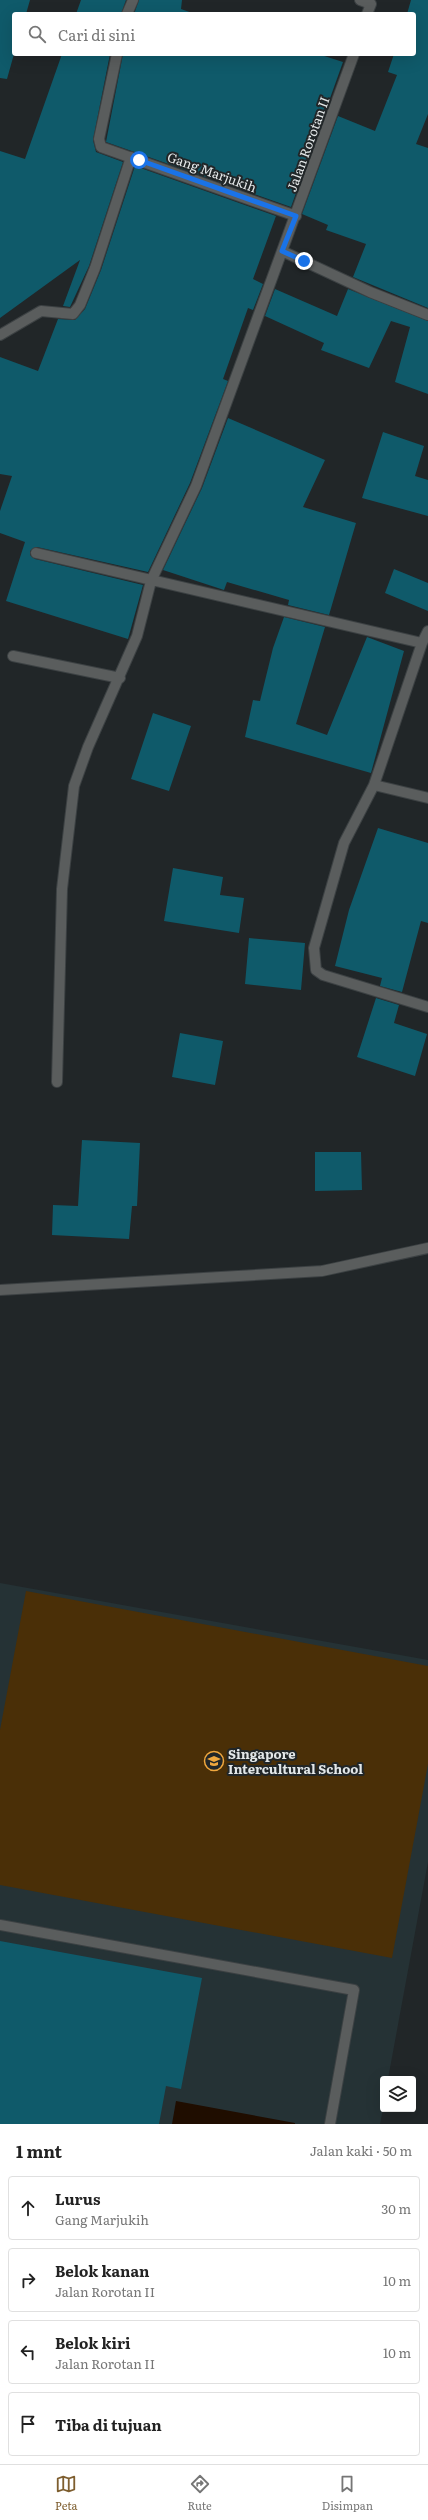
<!DOCTYPE html>
<html lang="id">
<meta charset="utf-8">
<style>
:root{--surface:#fff;--page:#f2f2f2;--text:#222;--muted:#767676;--line:#e0e0e0;--accent:#7e5e2f}
body{margin:0;font-family:Literata,serif;background:var(--page);color:var(--text)}
.controls{position:absolute;right:12px;bottom:12px;display:grid;overflow:hidden;border-radius:4px;box-shadow:0 4px 16px #0002}
.controls button{width:36px;height:36px;display:grid;place-items:center;padding:0;border:0;border-bottom:1px solid var(--line);background:var(--surface);color:var(--text);font:20px sans-serif}
.stop{position:absolute;width:12px;height:12px;margin:-9px;border:3px solid #1a73e8;border-radius:50%;background:#fff}
.stop.end{background:#1a73e8;border-color:#fff;box-shadow:0 1px 4px #0008}
.list{margin:0;padding:0;list-style:none}
h2{display:flex;justify-content:space-between;align-items:center;height:52px;margin:0;padding:0 16px;font-size:17px}
h2 small{font-size:13px;font-weight:400;color:var(--muted)}
.list li{display:grid;grid-template-columns:26px 1fr auto;gap:12px;align-items:center;box-sizing:border-box;height:64px;margin:0 8px 8px;padding:0 8px;border:1px solid var(--line);border-radius:4px}
.list b{display:block;font-size:15px;white-space:nowrap}
.list p{margin:0;font-size:13px;white-space:nowrap;color:var(--muted)}
.list em{font-size:13px;font-style:normal;color:var(--muted)}
.icon{flex:none;width:22px;height:22px;fill:none;stroke:currentColor;stroke-width:2;stroke-linecap:round;stroke-linejoin:round}
.map{position:relative;flex:none;width:428px;height:2124px;overflow:hidden}
.search{position:absolute;background:var(--surface);box-shadow:0 4px 16px #0002;left:12px;right:12px;top:12px;height:44px;display:flex;align-items:center;gap:10px;box-sizing:border-box;padding:0 14px;border-radius:4px;color:var(--muted);font-size:15px}
.sheet{height:340px;background:var(--surface)}
nav{display:flex;justify-content:space-around;align-items:center;box-sizing:border-box;height:56px;border-top:1px solid var(--line);background:var(--surface);font-size:11px;color:var(--muted)}
nav a{display:grid;justify-items:center;gap:2px}
nav .on{color:var(--accent)}
.map>svg:first-child{display:block}
.built{fill:#253235}
.green{fill:#4a2f07}
.water{fill:#1f0d00}
.building{fill:#0f5a6a}
.lines{fill:none;stroke-linecap:round;stroke-linejoin:round}
.minor-casing{stroke:#3c4143;stroke-width:12}
.minor{stroke:#5a5d5d;stroke-width:10}
.route{stroke:#1a73e8;stroke-width:5}
.labels{text-anchor:middle;stroke-width:4;stroke-linejoin:round;paint-order:stroke}
.street-label{font-size:13px;fill:#e3e7e8;stroke:#212628}
.poi-label{font-size:13px;font-weight:bold;fill:#e3e7e8;stroke:#212628;text-anchor:start}
</style>
<div class="map">
<svg width="428" height="2124" viewBox="0 0 428 2124">
<rect width="100%" height="100%" fill="#212628"/>
<path class="built" d="M0,1583L428,1660V1862L388,2079H383V2109L380,2124H0Z"/>
<path class="green" d="M26,1591L428,1666V1764L392,1958L0,1885V1730Z"/>
<path class="water" d="M176,2101L295,2123V2124H172Z"/>
<path class="building" d="M0,0H30L26,14H14V54L7,79L0,78Z
M81,0H126L121,14H76Z
M139,0H182L181,9L195,14H134Z
M411,0H428V114L416,144L428,148V308L353,277L366,244L326,230L328,225L302,214L338,116L375,131L397,75L388,72L394,54H414V14H407Z
M62,54H110L93,140L96,152L123,162L89,266L70,307L63,306L80,260L0,318V151L25,159Z
M123,54H318L343,62L291,207L106,142Z
M135,166L276,216L253,279L263,284L253,310L248,308L223,379L228,381L190,483L148,572L37,547L30,551V555L35,559L143,585L128,639L6,601L25,542L0,533V511L12,476L0,474V357L38,371L58,319L75,320L85,309L101,270Z
M275,289L337,316L348,289L428,321V394L395,382L410,327L391,321L369,368L321,350L324,343L265,316Z
M228,418L325,460L303,507L356,523L329,615L288,605L289,600L227,582L224,590L163,570L202,488Z
M383,432L424,446L415,476L428,480V516L362,498Z
M394,569L428,583V611L385,593Z
M284,617L325,627L296,724L327,735L367,637L404,651L371,773L245,737L253,700L260,701L273,648Z
M153,713L191,726L169,791L131,779Z
M378,828L428,843V923L421,921L402,992L380,986L382,978L335,966L349,910Z
M173,868L223,877L220,895L244,898L239,933L164,921Z
M249,938L305,943L301,990L245,984Z
M376,998L399,1005L394,1023L427,1034L415,1076L357,1057Z
M180,1033L223,1041L215,1085L172,1077Z
M82,1140L140,1143L137,1206H132L129,1239L52,1235L53,1205L78,1206Z
M315,1152H361L362,1190L315,1191Z
M0,1941L202,1978L181,2089L166,2086L159,2124H0Z"/>
<g class="lines">
<defs>
<path id="minor" d="M360,0L371,4L367,14
M127,14L133,0
M117,54L99,139L101,147L296,216
M354,54L282,251L370,292L428,315
M0,335L41,311L73,314L80,305L95,268L131,157
M36,553L422,643
M428,631L422,643L374,785L344,843L314,948L316,970L323,975L428,1007
M13,656L120,678
M374,785L428,798
M57,1082L62,889L74,786L88,747L137,636L151,581L196,486L282,251
M0,1290L322,1271L428,1248
M0,1925L354,1990L330,2124"/>
</defs>
<use href="#minor" class="minor-casing"/>
<use href="#minor" class="minor"/>
</g>
<g class="lines">
<path class="route" d="M139,160L296,216L282,251L304,261"/>
</g>
<defs>
<symbol id="school-ring" viewBox="-11 -11 22 22"><circle r="9.5" fill="#212628" stroke="#efa73e" stroke-width="1.5"/><path d="M0-5L7-2L0 1L-7-2ZM-4 1L0 2.5L4 1V4Q0 6-4 4Z" fill="#efa73e"/></symbol>
</defs>
<g fill-rule="evenodd">
<use href="#school-ring" x="203" y="1750" width="22" height="22"/>
</g>
<g class="labels">
<g class="street-label">
<text transform="translate(308 144) rotate(-70)" y="5">Jalan Rorotan II</text>
<text transform="translate(212 172) rotate(20)" y="5">Gang Marjukih</text>
</g>
<g class="poi-label">
<text x="228" y="1759">Singapore<tspan x="228" dy="15">Intercultural School</tspan></text>
</g>
</g>
</svg>
<div class="controls">
<button><svg class="icon" aria-label="layers" viewBox="0 0 24 24"><path d="M12 4l9 5-9 5-9-5zM3 14l9 5 9-5"/></svg></button>
</div>
<div class="stop" style="left:139px;top:160px"></div>
<div class="stop end" style="left:304px;top:261px"></div>
<div class="search"><svg class="icon" aria-label="search" viewBox="0 0 24 24"><circle cx="10" cy="10" r="6"/><path d="M15 15l6 6"/></svg>Cari di sini</div>
</div>
<section class="sheet">
<h2>1 mnt<small>Jalan kaki · 50 m</small></h2>
<ul class="list">
<li><svg class="icon" aria-label="ahead" viewBox="0 0 24 24"><path d="M12 20V5M6 11l6-6 6 6"/></svg><div><b>Lurus</b><p>Gang Marjukih</p></div><em>30 m</em></li>
<li><svg class="icon" aria-label="right" viewBox="0 0 24 24"><path d="M7 20v-9h11M14 6l5 5-5 5"/></svg><div><b>Belok kanan</b><p>Jalan Rorotan II</p></div><em>10 m</em></li>
<li><svg class="icon" aria-label="left" viewBox="0 0 24 24"><path d="M17 20v-9H6M10 6l-5 5 5 5"/></svg><div><b>Belok kiri</b><p>Jalan Rorotan II</p></div><em>10 m</em></li>
<li><svg class="icon" aria-label="arrive" viewBox="0 0 24 24"><path d="M6 21V4h12l-3 4 3 4H6"/></svg><div><b>Tiba di tujuan</b></div></li>
</ul>
</section>
<nav>
<a class="on"><svg class="icon" aria-label="map" viewBox="0 0 24 24"><path d="M3 6l6-2 6 2 6-2v14l-6 2-6-2-6 2zM9 4v14M15 6v14"/></svg>Peta</a>
<a><svg class="icon" aria-label="directions" viewBox="0 0 24 24"><path d="M12 3l9 9-9 9-9-9zM9 14v-3h6M13 9l2 2-2 2"/></svg>Rute</a>
<a><svg class="icon" aria-label="saved" viewBox="0 0 24 24"><path d="M7 4h10v16l-5-4-5 4z"/></svg>Disimpan</a>
</nav>
